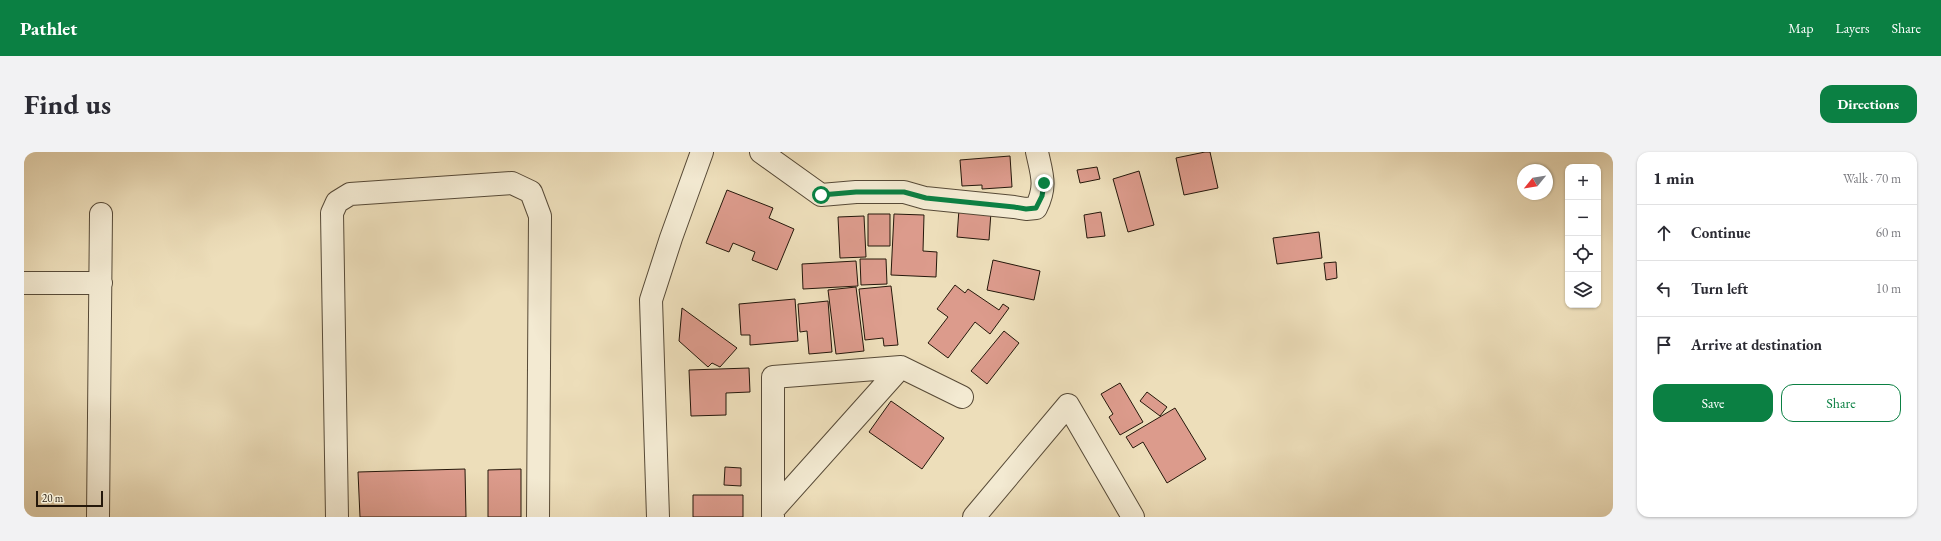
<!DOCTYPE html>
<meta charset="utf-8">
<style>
:root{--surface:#fff;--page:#f2f2f3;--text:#2b2b33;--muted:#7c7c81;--line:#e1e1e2;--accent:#0b8043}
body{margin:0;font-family:"EB Garamond",serif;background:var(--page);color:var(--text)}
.controls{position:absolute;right:12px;top:12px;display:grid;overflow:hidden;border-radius:8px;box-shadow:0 1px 3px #0004}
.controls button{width:36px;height:36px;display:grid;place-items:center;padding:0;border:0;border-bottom:1px solid var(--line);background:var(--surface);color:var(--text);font:20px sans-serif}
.compass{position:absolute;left:1493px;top:12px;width:36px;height:36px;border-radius:50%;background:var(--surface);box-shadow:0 1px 3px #0004;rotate:240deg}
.scale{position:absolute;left:12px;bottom:10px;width:67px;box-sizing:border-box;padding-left:4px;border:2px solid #25180b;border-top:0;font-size:11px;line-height:14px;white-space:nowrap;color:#25180b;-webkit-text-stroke:3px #f3ead2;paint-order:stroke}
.stop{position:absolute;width:12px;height:12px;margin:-9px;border:3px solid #0b8043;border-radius:50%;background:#fff}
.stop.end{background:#0b8043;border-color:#fff;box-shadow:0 1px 4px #0008}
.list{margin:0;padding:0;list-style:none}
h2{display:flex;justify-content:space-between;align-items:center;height:52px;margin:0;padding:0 16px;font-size:17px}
h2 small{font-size:13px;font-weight:400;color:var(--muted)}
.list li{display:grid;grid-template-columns:26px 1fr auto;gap:12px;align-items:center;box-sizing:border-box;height:56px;padding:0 16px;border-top:1px solid var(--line)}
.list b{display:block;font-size:15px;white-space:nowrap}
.list em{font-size:13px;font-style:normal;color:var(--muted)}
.actions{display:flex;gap:8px;padding:12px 16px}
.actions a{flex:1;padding:9px 0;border:1px solid var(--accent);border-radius:12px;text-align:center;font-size:14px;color:var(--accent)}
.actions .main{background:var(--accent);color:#fff}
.icon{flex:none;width:22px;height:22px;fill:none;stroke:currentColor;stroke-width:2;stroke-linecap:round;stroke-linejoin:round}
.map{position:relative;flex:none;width:1589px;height:365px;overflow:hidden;border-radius:12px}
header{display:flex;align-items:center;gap:24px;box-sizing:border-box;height:56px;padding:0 20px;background:var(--accent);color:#fff}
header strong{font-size:19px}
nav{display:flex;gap:22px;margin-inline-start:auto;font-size:14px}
.intro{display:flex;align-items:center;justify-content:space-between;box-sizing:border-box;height:96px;padding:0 24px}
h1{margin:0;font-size:28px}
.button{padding:10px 18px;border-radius:12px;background:var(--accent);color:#fff;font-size:14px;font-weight:700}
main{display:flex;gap:24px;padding:0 24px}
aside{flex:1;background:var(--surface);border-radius:12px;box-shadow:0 1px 3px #0004}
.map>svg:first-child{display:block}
.building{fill:#dc9b8c;stroke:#25180b}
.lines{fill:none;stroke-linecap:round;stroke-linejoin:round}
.minor-casing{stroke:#574a37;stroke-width:24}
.minor{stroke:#f3ead2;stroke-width:22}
.route{stroke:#0b8043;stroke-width:5}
</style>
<header>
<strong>Pathlet</strong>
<nav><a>Map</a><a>Layers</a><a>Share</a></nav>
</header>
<div class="intro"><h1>Find us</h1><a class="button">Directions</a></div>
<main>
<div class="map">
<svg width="1589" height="365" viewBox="0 0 1589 365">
<rect width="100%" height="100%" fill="#eddeba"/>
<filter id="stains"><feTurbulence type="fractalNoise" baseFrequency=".005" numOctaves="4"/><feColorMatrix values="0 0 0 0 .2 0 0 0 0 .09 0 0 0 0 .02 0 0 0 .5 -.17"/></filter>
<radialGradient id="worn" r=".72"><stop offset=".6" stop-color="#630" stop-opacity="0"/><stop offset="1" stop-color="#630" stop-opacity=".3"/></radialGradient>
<path class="building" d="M1181,0H1186L1194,36L1160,43L1152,6Z
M986,4L988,35L958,37V33L938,34L936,8Z
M1073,15L1076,27L1056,31L1053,18Z
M1115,19L1130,73L1104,80L1089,27Z
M703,38L749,56L745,66L770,77L753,118L728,108L731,100L709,91L705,100L682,91Z
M935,57L967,60L965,88L933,85Z
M1077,60L1081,84L1063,86L1060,63Z
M844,62H866V94H844Z
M870,62L900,63L899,99L913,100L912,125L867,123Z
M840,64L842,105L816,106L814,65Z
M1295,80L1298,106L1253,112L1249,86Z
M836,107H862L863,132L837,133Z
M969,108L1016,119L1010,148L963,138Z
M832,109L834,134L779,137L778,112Z
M1312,110L1313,126L1302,128L1300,111Z
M931,133L941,141L944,137L975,158L979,152L985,156L966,182L951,170L924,206L904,191L924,165L913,157Z
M867,134L874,193L860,194L859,186L841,188L835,137Z
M832,135L840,199L812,202L804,138Z
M771,147L774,189L726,193V183H717L715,152Z
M804,149L808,200L785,202L783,179L776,180L774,152Z
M658,156L713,196L696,215L688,211L684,215L655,189Z
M980,179L995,191L963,232L947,219Z
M725,216L726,240L702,241V263L667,264L665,218Z
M1096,231L1119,270L1096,283L1085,265L1089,262L1077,242Z
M1123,240L1143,255L1136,264L1116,249Z
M867,249L920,286L898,317L845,280Z
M1151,256L1182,307L1143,331L1119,290L1109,296L1102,285Z
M701,315L717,316V334L700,333Z
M441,317L442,365H336L334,320Z
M497,317V365H464V318Z
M669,343H719V365H669Z"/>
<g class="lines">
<defs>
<path id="minor" d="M737,0L797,43L832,40H880L901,46L990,55L1002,57L1012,56C1023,34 1018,23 1013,0
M0,131H77
M749,358L877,215
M74,365L77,62
M313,365L308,61L313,50L326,42L488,31L507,40L516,64L514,365
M634,365L627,148L647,86L678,0
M749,365V225L877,215L938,245
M950,365L1044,253L1109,365"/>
</defs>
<use href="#minor" class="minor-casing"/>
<use href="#minor" class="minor"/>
</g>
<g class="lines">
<path class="route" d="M797,43L832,40H880L902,46L990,55L1002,57L1012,56L1018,44L1020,31"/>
</g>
<rect width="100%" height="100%" filter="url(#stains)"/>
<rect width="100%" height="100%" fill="url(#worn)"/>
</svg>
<div class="controls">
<button>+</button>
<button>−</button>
<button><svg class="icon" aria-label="locate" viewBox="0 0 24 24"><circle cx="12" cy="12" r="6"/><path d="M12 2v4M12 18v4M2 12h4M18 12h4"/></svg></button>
<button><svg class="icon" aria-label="layers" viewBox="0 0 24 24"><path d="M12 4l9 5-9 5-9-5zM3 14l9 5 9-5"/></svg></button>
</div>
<svg class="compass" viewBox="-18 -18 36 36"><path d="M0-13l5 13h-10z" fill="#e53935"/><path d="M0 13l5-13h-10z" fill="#7c7c81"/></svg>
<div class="scale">20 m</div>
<div class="stop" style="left:797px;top:43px"></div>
<div class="stop end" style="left:1020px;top:31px"></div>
</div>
<aside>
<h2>1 min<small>Walk · 70 m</small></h2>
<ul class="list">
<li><svg class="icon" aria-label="ahead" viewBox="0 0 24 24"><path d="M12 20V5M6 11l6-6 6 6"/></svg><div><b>Continue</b></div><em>60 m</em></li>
<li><svg class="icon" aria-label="left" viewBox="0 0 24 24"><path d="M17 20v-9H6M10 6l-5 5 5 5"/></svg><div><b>Turn left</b></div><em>10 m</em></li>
<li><svg class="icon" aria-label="arrive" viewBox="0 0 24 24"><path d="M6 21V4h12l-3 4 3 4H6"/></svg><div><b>Arrive at destination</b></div></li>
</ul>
<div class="actions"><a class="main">Save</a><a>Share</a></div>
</aside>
</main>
